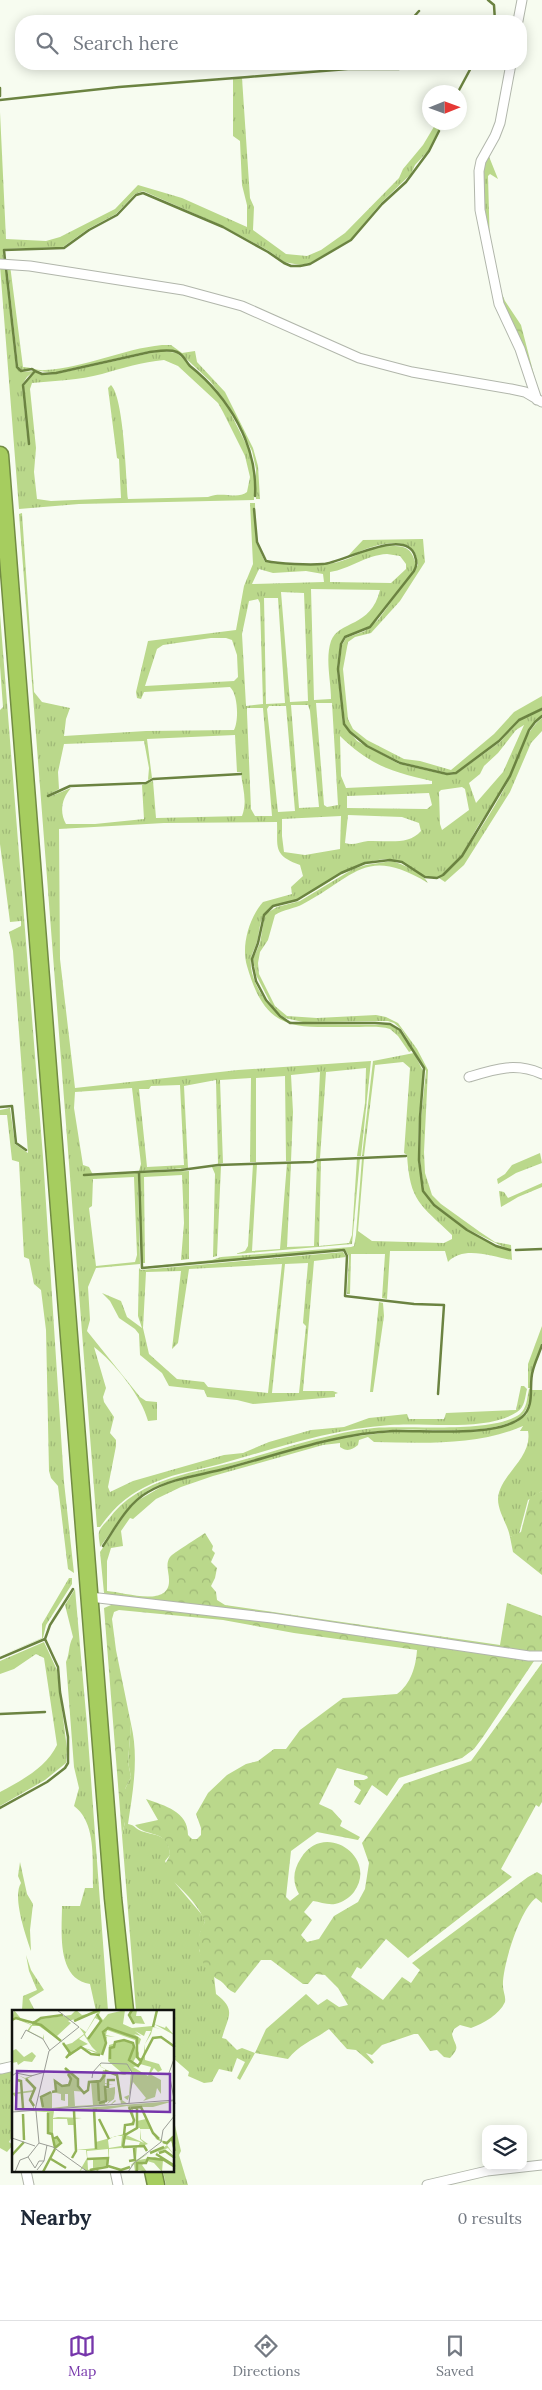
<!DOCTYPE html>
<style>
:root{--surface:#fff;--page:#f6f6f7;--text:#1f2937;--muted:#747a83;--line:#e0e1e3;--accent:#7636ab}
body{margin:0;font-family:Lora,serif;background:var(--page);color:var(--text)}
.controls{position:absolute;right:15px;bottom:15px;display:grid;overflow:hidden;border-radius:10px;box-shadow:0 2px 12px #0003}
.controls button{width:45px;height:45px;display:grid;place-items:center;padding:0;border:0;border-bottom:1px solid var(--line);background:var(--surface);color:var(--text);font:25px sans-serif}
.compass{position:absolute;left:422px;top:85px;width:45px;height:45px;border-radius:50%;background:var(--surface);box-shadow:0 2px 12px #0003;rotate:89deg}
.list{margin:0;padding:0;list-style:none}
h2{display:flex;justify-content:space-between;align-items:center;height:65px;margin:0;padding:0 20px;font-size:21px}
h2 small{font-size:16px;font-weight:400;color:var(--muted)}
.icon{flex:none;width:28px;height:28px;fill:none;stroke:currentColor;stroke-width:2;stroke-linecap:round;stroke-linejoin:round}
.map{position:relative;flex:none;width:542px;height:2185px;overflow:hidden}
.search{position:absolute;background:var(--surface);box-shadow:0 2px 12px #0003;left:15px;right:15px;top:15px;height:55px;display:flex;align-items:center;gap:12px;box-sizing:border-box;padding:0 18px;border-radius:20px;color:var(--muted);font-size:19px}
.sheet{height:135px;background:var(--surface)}
nav{display:flex;justify-content:space-around;align-items:center;box-sizing:border-box;height:70px;border-top:1px solid var(--line);background:var(--surface);font-size:14px;color:var(--muted)}
nav a{display:grid;justify-items:center;gap:2px}
nav .on{color:var(--accent)}
.map>svg:first-child{display:block}
.grass{fill:url(#grass-tufts);fill-rule:evenodd}
.forest{fill:url(#forest-crowns)}
.lines{fill:none;stroke-linecap:round;stroke-linejoin:round}
.stream{stroke:#6b8341;stroke-width:2.5}
.street-casing{stroke:#b1b6ab;stroke-width:11}
.highway-casing{stroke:#728c43;stroke-width:19}
.street{stroke:#fff;stroke-width:9}
.highway{stroke:#a6cd5f;stroke-width:16}
.inset-river{fill:none;stroke:#92b357;stroke-width:2.5}
.inset-road{fill:none;stroke:#9b9e96;stroke-width:1}
.view{fill:#7636ab;fill-opacity:0.15;stroke:#7636ab;stroke-width:2.5}
.inset-edge{fill:none;stroke:#10120e;stroke-width:2.5}
</style>
<div class="map">
<svg width="542" height="2185" viewBox="0 0 542 2185">
<defs>
<pattern id="grass-tufts" width="24" height="20" patternUnits="userSpaceOnUse" patternTransform="scale(1.25)"><rect width="24" height="20" fill="#bad88b"/><path d="M3 7l-1-3M5 7V3M7 7l1-3M15 17l-1-3M17 17v-4M19 17l1-3" fill="none" stroke="#9fb877"/></pattern>
<pattern id="forest-crowns" width="20" height="18" patternUnits="userSpaceOnUse" patternTransform="scale(1.25)"><rect width="20" height="18" fill="#bad88b"/><path d="M2 6a3 3 0 1 1 6 0M12 15a3 3 0 1 1 6 0" fill="none" stroke="#9fb877"/></pattern>
</defs>
<rect width="100%" height="100%" fill="#f7fcf0"/>
<path class="grass" d="M242,78L250,198L254,207L253,230L286,254L307,256L321,250L345,233L399,178L403,169L423,145L435,125V123H442L428,151L415,165L411,174L381,203L351,239L310,263L300,265L284,262L269,251L223,226L143,191L135,194L116,214L88,229L63,247L3,249L4,260H0V112L6,239L46,241L60,237L115,209L138,185L182,198L247,227V205L242,185L240,141L233,136V79Z
M488,154L498,179L490,174L488,176L490,248C485,216 475,184 488,154Z
M7,265H10L23,367C31,367 38,371 45,370C85,368 122,349 162,345H171L182,353L195,351L197,362L225,392L253,448L258,466L260,499H256V469L252,451L229,406L210,381L179,352L171,350L150,351L56,372C40,373 34,368 21,370L18,366Z
M0,266H5L16,367L21,372L34,371L27,377L22,385L28,445L24,385L35,372L42,375L56,374L151,353L163,351L177,353L210,384L224,400L250,452L254,468V500L79,504L19,509ZM164,360L178,366L218,403L223,412L245,456L250,477L247,492C237,500 222,491 208,497L128,499C126,478 124,398 111,385L108,388L117,458L119,459L121,498L51,501L37,499L34,472L36,448L30,389L32,383C55,381 79,380 102,374C123,368 142,362 164,360Z
M250,503H255L256,542L265,562C281,565 319,566 334,563C358,558 365,546 393,546C408,546 412,550 416,565L414,570L370,626L344,637L340,644L337,669L343,724L357,741L399,764L447,775L456,774L500,742L520,720L542,710V716C524,730 520,754 510,774C501,793 489,809 478,826C468,843 460,863 443,875C426,887 406,859 388,859C351,860 330,885 299,899C289,904 277,902 268,910C260,917 260,928 258,937C257,945 252,952 251,959C248,983 275,1021 299,1024L390,1025L400,1031L413,1050L409,1052L398,1036L390,1029C380,1026 369,1027 359,1027C298,1026 267,1037 247,966C241,946 249,918 263,902L292,894L291,887L303,876L300,865C272,855 278,847 277,822L164,823L59,829L60,959L75,1088L238,1070L371,1061L361,1156H357L365,1103L366,1068L326,1072L320,1158L316,1159L320,1072L291,1075L293,1112L291,1161H286L285,1076L256,1078V1162H250L251,1078L220,1080L223,1163L218,1164L216,1080L184,1086L188,1168L139,1171L141,1164L132,1088L75,1092L74,1108L83,1165L89,1167L93,1175L84,1174V1176L138,1173L140,1264L96,1268L88,1287L90,1320L87,1331L140,1397L146,1401L157,1402V1420L148,1421C142,1397 114,1362 94,1347L106,1388L103,1397L104,1402L114,1417L110,1433L116,1440V1446L108,1487L110,1492L133,1481L224,1455L243,1453L269,1442L311,1430L344,1427L369,1418L407,1414L409,1419H444L446,1413L516,1410L521,1386H524L527,1389C525,1397 525,1407 517,1412C487,1432 426,1422 390,1425C331,1429 277,1448 220,1464C194,1471 169,1474 145,1487C124,1498 114,1508 100,1527H97L19,514L22,513L34,692L42,702L70,708L66,719L64,736L146,731L234,730C239,721 238,694 230,687L144,692L141,699L137,698L136,692L148,641L236,630L244,586L253,564ZM387,554L400,556L406,564V569L391,583L330,582V572C350,569 366,555 387,554ZM259,569L273,573L306,571L323,574L324,582L252,584ZM311,589L380,590C371,628 339,620 331,641C325,659 331,681 331,699L314,700ZM281,592L304,593L308,701L290,702ZM264,598H278L285,703L266,704ZM258,599L260,603L263,704L246,706L242,634L249,601ZM211,638H226L232,640L237,655L238,677L234,681L145,686L157,649L163,645ZM316,703H332L338,805L327,807L324,805ZM291,705H308L310,711L319,807L299,808ZM269,706H286L295,811L278,812L267,709ZM263,708L272,816H255L251,809L247,713V708ZM524,725L503,772L476,803L469,783L480,774L484,766L498,753L516,730ZM235,735L237,772H241C242,787 248,800 242,816L156,818L153,781L142,785L144,819L95,824H66C59,812 62,798 71,788L49,797L48,795L59,789L58,772L64,744L144,741L149,768L148,780L152,778L147,739ZM340,736C370,765 391,772 432,781V784L346,788L341,776ZM462,787L465,789L469,810L442,830L440,824L439,792L441,790ZM429,793L432,805L427,809L347,808V796ZM348,815L402,817L419,823L421,831C408,846 386,840 368,841C360,842 353,846 345,843ZM341,816L340,849L305,855L284,852L282,836V819ZM180,1085L184,1165L147,1167L139,1089H149L151,1086ZM134,1177L137,1255L135,1262L96,1266L89,1208L92,1206L93,1179Z
M423,539L425,562L400,601L371,633L355,637L348,642L343,669L348,719L353,729L367,740L404,759L420,761L451,770L494,734L514,712L542,696V708L519,719L499,741L456,772L447,773L400,762L367,745L351,732L345,724L339,669L342,645L346,638L365,631L378,620L418,565C417,559 416,551 410,547C395,536 360,550 346,558L363,540Z
M0,614L43,1157L64,1482L74,1573L68,1569L58,1486L51,1478L49,1471L46,1330L41,1290L34,1284L29,1259L24,1257L19,1162L12,1160L7,1115H0V1110L10,1108L15,1144L28,1153L13,951L9,932L21,926V921L10,922L0,844V710L3,707L0,666Z
M542,718V731L531,743L510,792L464,865L445,882L439,878C458,870 502,796 511,775C520,755 524,732 542,718Z
M392,861C404,865 422,872 428,883C365,845 355,877 303,904C294,909 284,909 275,915L268,940L260,952L258,963L259,974L275,1006L287,1016L317,1018L376,1015L386,1017L398,1023L417,1049L428,1070L424,1152L425,1173L432,1195L441,1204L480,1232L495,1242L511,1245L512,1260C492,1257 464,1245 448,1262L445,1251H390L387,1299L382,1298L385,1254H351L350,1294H347L349,1256L345,1250L143,1267L212,1260L221,1257L351,1247L354,1246L356,1235L362,1158H364L358,1231L372,1241L444,1243L452,1239V1235C420,1204 410,1202 407,1155L404,1153L410,1068L403,1062L375,1065L364,1156H362L373,1061L414,1053L424,1073L419,1117L418,1160L423,1191L433,1205L467,1230L496,1246L510,1250L467,1229L434,1204L424,1191L420,1159L421,1118L426,1071L402,1030L394,1023L388,1021L303,1022L285,1018L274,1010L256,975L253,959L260,943L265,914L277,907L300,901L353,869L366,865Z
M540,1153L542,1163L516,1173L498,1184L497,1179L505,1174L512,1165Z
M357,1158H360L352,1244L235,1254L245,1251L248,1246L253,1164H257L252,1251L280,1249L287,1163H291L287,1247L314,1246L317,1160H321L319,1246L349,1243L352,1235Z
M221,1166L217,1256L213,1257L215,1174L212,1167Z
M189,1171V1259L181,1260L184,1223L182,1175L144,1177L145,1263H142L140,1173Z
M542,1183V1187L518,1197L501,1207L499,1191L504,1192L508,1198Z
M343,1252L346,1257L314,1261L303,1391H333L338,1393L335,1394V1397L253,1404L237,1400L207,1397L204,1390L169,1386L162,1373L140,1355L139,1334L135,1329L119,1318L110,1301L102,1293L121,1301L127,1317L142,1328L138,1316L139,1268L141,1270ZM308,1263L303,1323L306,1326L299,1393H272L285,1264ZM282,1264L268,1393L208,1387L204,1382L177,1379L149,1354L143,1328L146,1272L181,1271L172,1349L178,1343L189,1269Z
M379,1302L383,1303L384,1316L373,1392H370Z
M542,1326V1343L532,1370L530,1388H528V1364Z
M529,1389L531,1390C530,1402 527,1415 514,1421C475,1437 431,1427 390,1430C330,1435 278,1454 221,1469C196,1475 171,1478 149,1490C127,1503 115,1528 100,1547C100,1543 98,1536 99,1532C100,1528 105,1523 108,1520C139,1476 198,1473 246,1459C289,1447 330,1433 374,1428C410,1425 493,1434 520,1414C527,1408 527,1398 529,1389Z
M532,1390H542V1491L528,1500L519,1534L510,1537C508,1525 498,1512 498,1499C499,1475 533,1458 528,1431H520L523,1426C477,1446 424,1443 374,1442L368,1437L359,1440L358,1445C352,1450 347,1452 340,1447V1443L323,1445L213,1476L181,1487L156,1499L133,1519L130,1518L121,1531L123,1546L111,1548L107,1561V1595L104,1593L100,1552L128,1510L137,1501L166,1484L325,1440L391,1432H474L505,1426L517,1422L527,1414Z
M69,1578H72V1584L46,1625L43,1638L0,1656L42,1638V1624Z
M75,1589L87,1725L108,2011H96L90,1984C56,1979 62,1931 62,1906H80L85,1888H93C92,1862 97,1823 74,1806L79,1788L74,1767L66,1662C70,1653 68,1646 73,1637L65,1605Z
M44,1642L57,1670L67,1749L66,1763L45,1780L0,1806V1792C22,1780 46,1768 57,1745L44,1658L36,1654L14,1669L0,1674V1661Z
M131,1724C139,1757 133,1791 128,1824C134,1825 134,1827 139,1830C153,1837 169,1831 170,1855L165,1861L175,1883L203,1916L205,1922L200,1933L199,1950L206,1967L214,1976L216,1994C237,2010 228,2016 222,2038L226,2039L237,2050L242,2048L255,2053L240,2080L237,2078L245,2062L237,2058L232,2072L219,2069L212,2082L204,2083L188,2076L189,2072L174,2059V2011H136L122,1835L125,1822V1789L131,1777L128,1762Z
M20,1862L27,1894L33,1904L30,1930L31,1951C26,1936 12,1897 21,1883L18,1876Z
M26,1955L31,1970L44,1990L29,1999L35,2011L22,2010L23,1996L37,1990L29,1971Z
M14,2070V2133L9,2142L13,2145L7,2152L0,2148V2073Z
M174,2121L181,2151L179,2155L188,2185H166L163,2171H174Z"/>
<path class="forest" d="M499,287L505,301L521,325L540,398L504,308Z
M542,1491V1575L513,1552L510,1537L521,1532L530,1497Z
M205,1533L213,1546L212,1550L215,1553L211,1562L217,1568L215,1578L211,1586L216,1592L217,1600L225,1605L500,1645L507,1603L542,1616V1654L107,1595V1591C124,1592 170,1608 169,1580C169,1572 165,1564 170,1557C173,1553 198,1538 205,1533Z
M116,1603L213,1614L534,1661L483,1737L474,1749L462,1758L399,1778L387,1796L372,1785L360,1805L354,1802L361,1790L354,1785V1780H364L368,1778L367,1776L337,1768L319,1804L332,1810L342,1821L340,1826L360,1837L358,1840L317,1832L291,1851L286,1897L290,1901L299,1894C292,1882 293,1870 301,1858C324,1820 379,1857 354,1892C349,1898 343,1902 335,1904C327,1905 320,1902 313,1901L304,1912L312,1920L301,1935L307,1942L319,1939L334,1916L358,1902L365,1889L369,1863L362,1843L404,1784L471,1761L542,1663V1802L539,1807L536,1805L501,1869L512,1877L408,1958L386,1939L361,1969L357,1967L351,1977L383,2000L402,1977L411,1983L420,1970L412,1963L528,1877L537,1872L542,1875V1903L536,1898C520,1909 502,1967 503,1986C503,1992 506,1996 505,2002C499,2015 484,2023 471,2028L460,2025L454,2029L452,2034C455,2047 461,2046 450,2058L444,2057L437,2050L430,2051L418,2034H414L382,2045L372,2055L366,2053L374,2062L372,2064L356,2050L347,2049L329,2029C314,2040 300,2044 288,2059L255,2053L266,2029L306,1994L318,2005L327,1999L339,2007L348,2005L338,1988L325,1975L316,1974L308,1984H303L271,1960H261L235,1993C228,1990 227,1987 223,1983C220,1980 216,1979 213,1976C199,1963 193,1939 205,1922C200,1908 187,1894 176,1884C170,1879 165,1876 162,1870L170,1855C168,1828 146,1838 135,1825L158,1820L146,1799C165,1806 188,1811 188,1835L192,1839H197L201,1835V1828L196,1814L208,1793L227,1775L246,1764L258,1761L274,1749H286L300,1730L343,1698L397,1694C411,1684 416,1666 417,1650L294,1633L223,1620L119,1610L114,1612L112,1619L116,1650L131,1724L128,1762L131,1777L125,1789V1822L122,1835L104,1608Z"/>
<g class="lines">
<path class="stream" d="M488,0L494,5L495,21
M410,21L419,11
M0,88V96
M458,92L473,64
M0,100L119,87L248,77L348,69H399L401,64
M442,126L444,122
M5,260L4,250L64,248L89,230L117,215L136,195L143,193L223,227L268,252L284,263L291,266H300L310,264L351,240L382,204L406,182L429,151L439,131
M6,268L17,367L21,371L32,369L35,371
M29,444L23,385L35,371L42,374L56,373L150,352C159,351 169,349 177,352C184,355 186,362 190,366C229,397 258,446 255,496
M254,509L257,542L266,561C279,564 310,565 323,564C342,563 406,526 415,556C417,562 417,565 414,571L370,627L345,637L341,644L338,669L344,724L350,732L367,746L400,763L447,774L456,773L499,741L519,720L542,709
M48,796L70,786L146,783L153,779L241,774
M0,1107L12,1106L16,1143L26,1150
M139,1172L181,1170L218,1165L313,1162L317,1160L406,1156
M84,1175L139,1172L142,1268L344,1250L347,1256L345,1296L414,1304L444,1305L438,1394
M510,1250L496,1246L467,1230L434,1205L423,1191L419,1160L420,1117L424,1068L400,1030L390,1024L375,1023H290L280,1016L266,1000L256,981L253,967L252,959L258,943L264,915L273,906L297,900L341,873L365,863L390,860L402,862L425,877L437,878L443,875L462,856L510,776L529,730L535,722L542,716
M516,1250L542,1249
M103,1546C116,1527 127,1504 148,1492C170,1479 195,1476 220,1470C278,1455 333,1434 393,1431C425,1430 497,1438 522,1417C536,1405 528,1385 533,1370C535,1362 539,1354 542,1345
M0,1658L45,1639L50,1625L73,1589
M0,1714L45,1712
M0,1808L47,1782L65,1768L68,1763V1737L60,1692L58,1667L45,1639"/>
<defs>
<path id="street" d="M518,21L522,0
M511,64L500,123L495,136L481,161L479,171L480,210L499,304L520,349L537,400
M0,264L30,266L183,290L242,306L359,358L412,372L511,389L525,392L542,402
M469,1077C495,1069 516,1062 542,1074
M90,1597L272,1618L529,1656H542
M1,2069L14,2066
M26,2171L29,2185
M115,2171L118,2185
M427,2185L487,2171L542,2165"/>
<path id="highway" d="M0,455L113,1898L125,2011
M153,2171L156,2185"/>
</defs>
<use href="#street" class="street-casing"/>
<use href="#highway" class="highway-casing"/>
<use href="#street" class="street"/>
<use href="#highway" class="highway"/>
</g>
<g transform="translate(12 2010)">
<rect width="162" height="162" fill="#f7fcf0"/>
<path d="M2,0L10,10L20,15L29,9L59,5L64,0L70,5L77,4L68,7L89,0L87,5L91,10L96,4L113,0L111,14L120,18L140,16L146,0L142,14L153,18L154,16L162,25L142,14V17L151,20L141,17L139,24L133,34V46L128,53L124,47L127,41V48H131L133,34L139,21H134L132,26L123,21L129,26L122,24L129,29L127,35L122,26L95,18L91,22L94,33L89,45L69,37L54,49L57,44L51,33L27,16H20L17,21L31,28L32,24V29L15,21L19,15L4,9L0,10ZM85,3L74,22L67,17L72,24L60,33L53,35L45,26L59,13L56,11ZM83,8L89,11L75,28L73,24ZM72,25L80,37L85,42L70,37L61,40L76,34L67,29ZM52,58L67,69L66,76L72,82L76,80L77,72L89,70L91,60L110,63L113,65L106,64V78L110,90L116,94L0,101L21,99V96L17,90L20,82L5,84L4,88L0,83L22,80L15,70L6,65L2,68L6,65L13,68L19,66L16,65H22L15,69L23,79L18,90L22,95V99L30,98L29,86L44,81L43,70L50,76L57,74L59,69ZM94,61L104,65L109,94H100L104,91L103,90L98,95L93,94V91H97L95,94L102,89L103,83V77L93,79V74L102,75L93,73ZM79,72L81,95L63,96L62,81L75,82ZM40,82L49,84V90L53,91V84H56V96L40,98ZM162,91L141,97H128L144,128L148,129L154,133L159,128H160L162,143L159,129L155,135L162,145L156,138L144,143L155,135L144,129L139,119H128L129,129L136,134L126,137L128,132L112,129V138L125,137L124,150L137,143L127,150L143,147L154,150L162,156L151,150L150,162L142,153L135,151L130,155L135,162L126,160L123,162L122,154L119,156V155L123,151L122,137L97,139L96,155L108,160V161L97,156L87,157L86,162L83,159L75,162L71,158L67,162L75,148L74,140H64L84,138L82,100L85,99L42,101L41,108L46,107L70,108L61,109L62,115H56L55,109H41V128L45,127L49,133L43,138L40,124L36,122L35,102H19ZM115,96L119,98L122,111L113,116L122,113L121,98H128L134,109L125,111V118H128V129L132,133L112,124L84,132L83,101ZM103,126H110L109,136L97,138L96,130ZM96,139V148H81V158L76,160L75,141Z" fill="#bad88b" fill-rule="evenodd"/>
<path d="M95,19L91,27L94,20L96,19L110,22L124,28L126,36V44L121,52L126,56L121,57L136,66L139,57L128,54L133,46V50L147,54L150,60L146,62L142,58L138,64L149,70V84L145,78L143,87L131,91L134,88L121,72L116,90L114,89L112,87L117,85L119,61L113,65L97,61L88,56L89,54V57L97,61L109,62L96,51L97,35L114,30L121,32L124,38L123,30L95,20L94,25L103,27L93,26L95,27L91,46L94,32L91,29V22ZM4,39L12,47L20,42L24,46L20,52L12,51L6,55L5,52L0,53V41Z" fill="#bad88b"/>
<path d="M121,0H125L124,6H129L133,14L120,13L117,4Z" fill="#bad88b"/>
<path class="inset-river" d="M120,0L117,5L122,14M0,10L4,8L29,15L49,31M62,11L87,0M20,14L29,8L51,5M141,17L145,0M76,29L89,11L85,4M51,33L58,43L54,48M57,45L69,37L79,44L88,45M90,45L94,33L91,22L96,18L125,28V47L129,51L141,28L149,27L163,37M98,49V38L102,37L103,32L112,30L121,33L122,37L117,50L126,56L129,52M53,58L66,69V76L72,83L76,80L77,72L88,71L93,65M93,64L94,61L105,65L109,90M14,69L23,78L18,90L22,96M5,70L9,71L11,98M86,72L87,91M40,82L44,81L43,71L50,76L57,75L59,69L56,64M87,93L94,91L93,77H96V70H103M31,97L29,87L39,82M119,98L129,97L141,123L147,129M36,103V123L40,124L43,138L49,133L45,127L41,129M11,104L12,130M87,109L97,129M112,125L113,115L121,114L122,110L117,97M151,132L155,133L160,128L163,141M111,137L113,125L125,118V98M111,137L132,136L135,141M84,139L82,100H85M138,143L152,137M147,143L153,141L163,148M144,144L163,156M0,145L12,132M60,148L64,141L62,101M39,149L54,158M75,149L96,148L95,157L78,160M117,151L123,150L122,138M96,156L109,160L118,157M31,162L43,139M125,162V153H134L136,148L152,150L163,157"/>
<path class="inset-road" d="M9,29L14,20L31,29L38,41M163,46L157,63L163,94M0,66L4,63L19,66L33,62M80,68L81,62L89,53L115,54L121,64L117,93M23,100L37,41L67,17L45,0M24,101L27,133L41,137L76,162M0,102L163,90M0,128L23,136M16,147L23,158L27,151H32M25,160L32,151L35,135M3,162L8,150L16,147L27,133M116,162L122,153L149,132L151,120L163,105"/>
<path class="view" d="M5,61L158,64V102L4,99Z"/>
<rect width="162" height="162" class="inset-edge"/>
</g>
</svg>
<div class="controls">
<button><svg class="icon" aria-label="layers" viewBox="0 0 24 24"><path d="M12 4l9 5-9 5-9-5zM3 14l9 5 9-5"/></svg></button>
</div>
<svg class="compass" viewBox="-18 -18 36 36"><path d="M0-13l5 13h-10z" fill="#e53935"/><path d="M0 13l5-13h-10z" fill="#747a83"/></svg>
<div class="search"><svg class="icon" aria-label="search" viewBox="0 0 24 24"><circle cx="10" cy="10" r="6"/><path d="M15 15l6 6"/></svg>Search here</div>
</div>
<section class="sheet">
<h2>Nearby<small>0 results</small></h2>
<ul class="list">
</ul>
</section>
<nav>
<a class="on"><svg class="icon" aria-label="map" viewBox="0 0 24 24"><path d="M3 6l6-2 6 2 6-2v14l-6 2-6-2-6 2zM9 4v14M15 6v14"/></svg>Map</a>
<a><svg class="icon" aria-label="directions" viewBox="0 0 24 24"><path d="M12 3l9 9-9 9-9-9zM9 14v-3h6M13 9l2 2-2 2"/></svg>Directions</a>
<a><svg class="icon" aria-label="saved" viewBox="0 0 24 24"><path d="M7 4h10v16l-5-4-5 4z"/></svg>Saved</a>
</nav>
